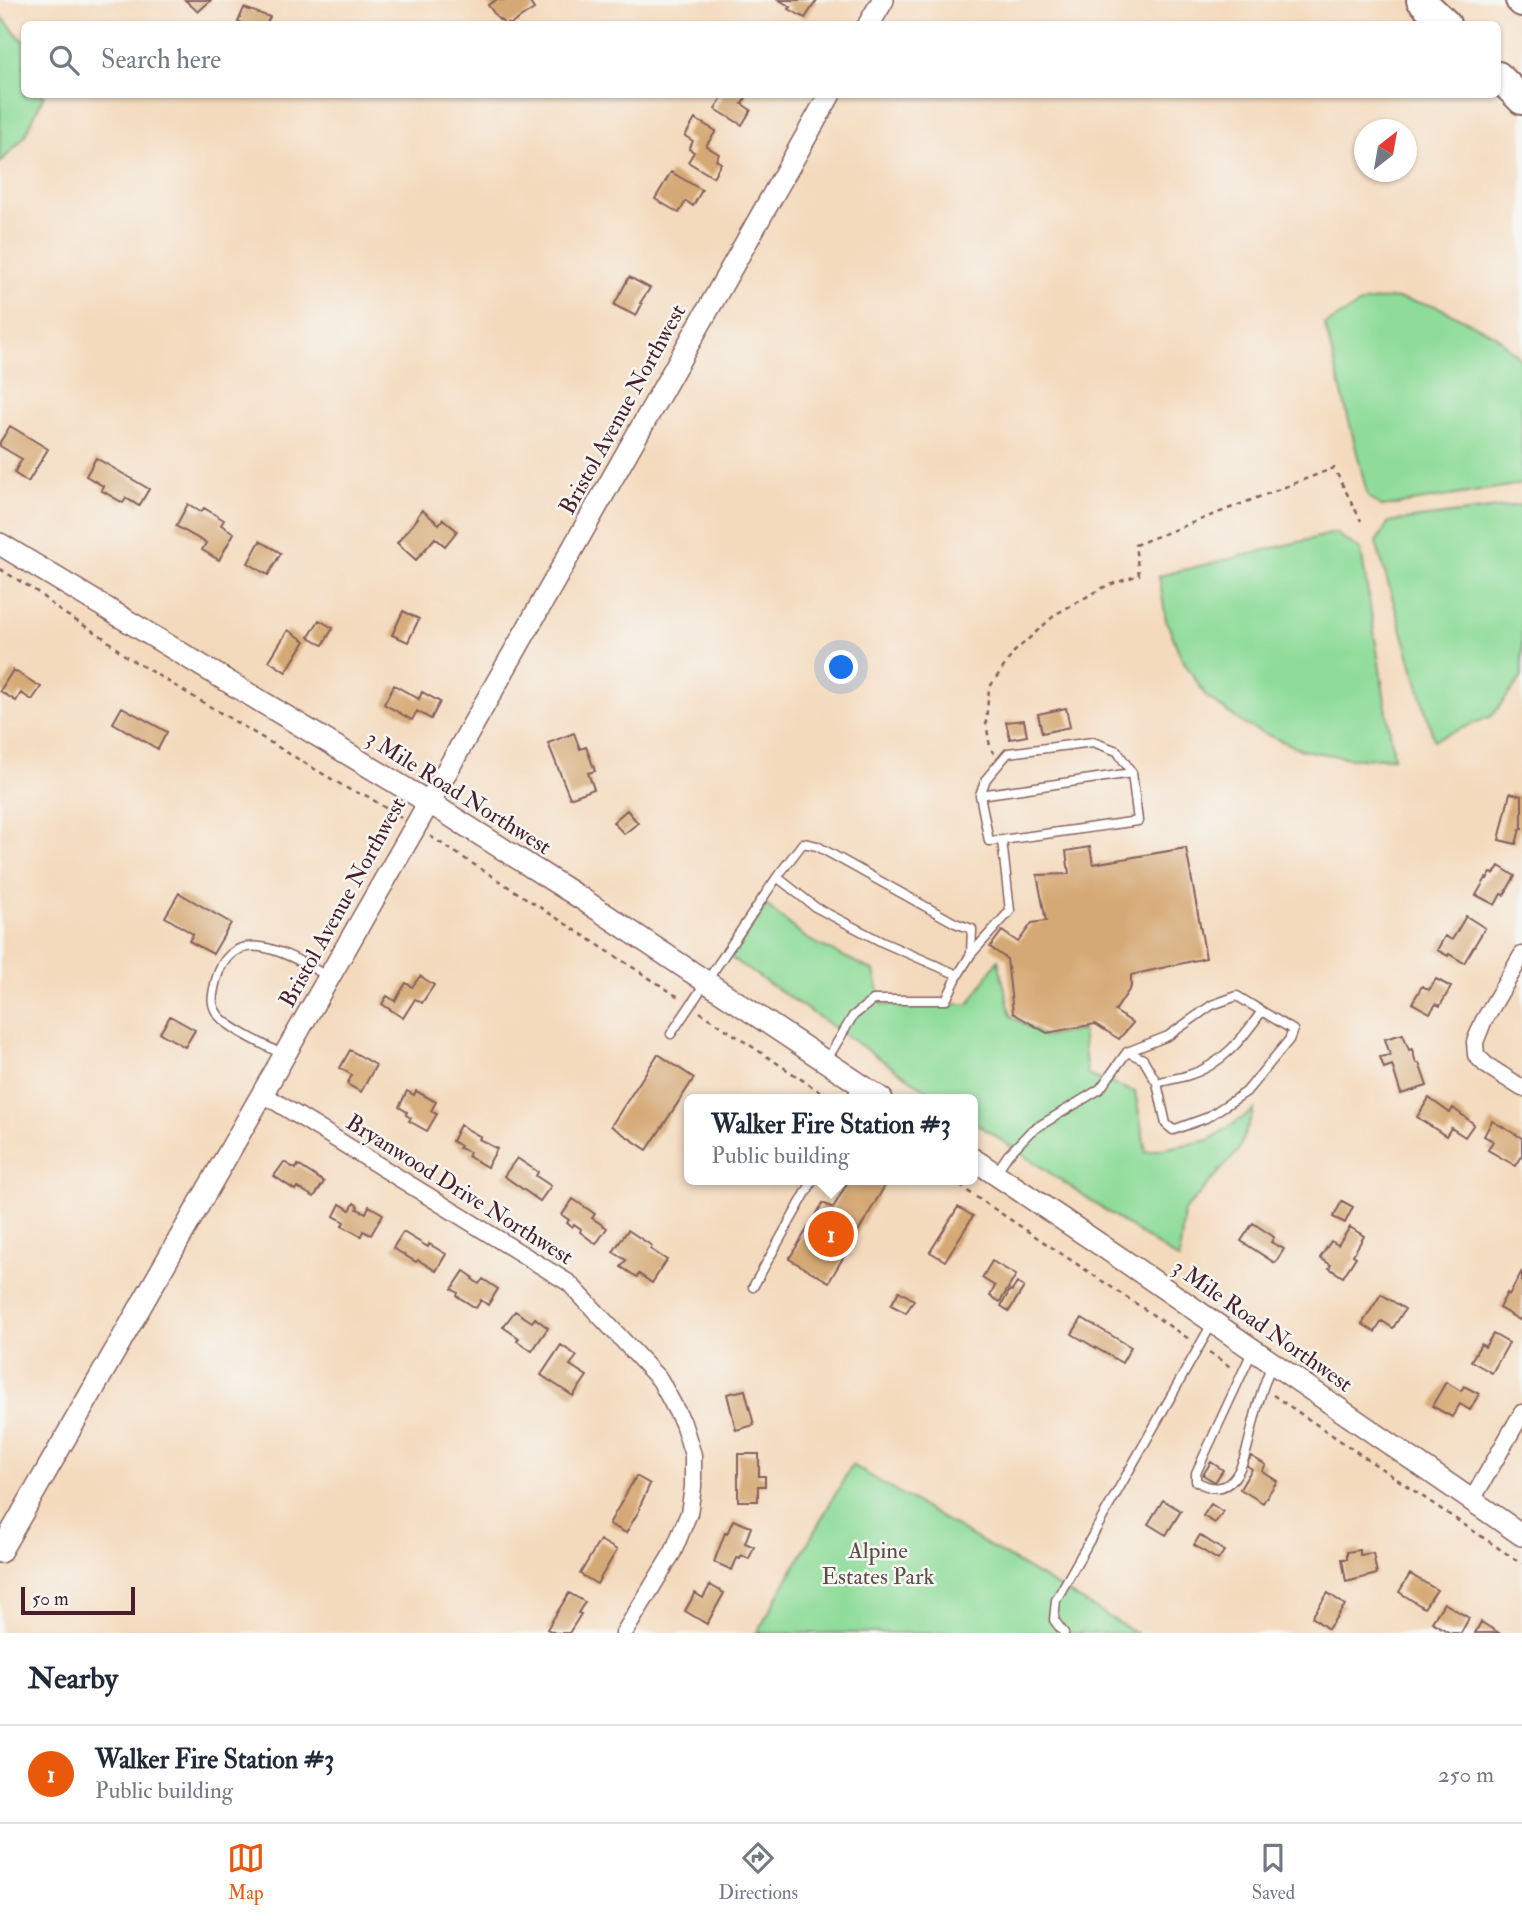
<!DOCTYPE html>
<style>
:root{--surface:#fff;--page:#f6f6f7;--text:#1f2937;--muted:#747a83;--line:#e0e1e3;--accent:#ea580c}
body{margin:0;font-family:"IM FELL Double Pica",serif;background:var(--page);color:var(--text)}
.compass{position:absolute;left:1354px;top:119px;width:63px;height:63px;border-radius:50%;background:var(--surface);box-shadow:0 2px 5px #0004;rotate:31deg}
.scale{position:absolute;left:21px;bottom:18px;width:114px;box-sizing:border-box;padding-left:7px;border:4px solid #4a1f2b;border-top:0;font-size:19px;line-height:24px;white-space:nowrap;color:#4a1f2b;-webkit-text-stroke:5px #f6f6f2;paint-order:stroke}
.you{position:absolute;left:842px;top:668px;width:24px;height:24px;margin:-18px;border:5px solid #fff;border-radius:50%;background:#1a73e8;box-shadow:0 0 0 10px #1a73e833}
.badge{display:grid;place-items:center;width:46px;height:46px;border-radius:50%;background:var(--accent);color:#fff;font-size:23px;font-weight:700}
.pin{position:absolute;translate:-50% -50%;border:4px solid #fff;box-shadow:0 2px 7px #0006}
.popup{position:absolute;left:684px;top:1094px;width:294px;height:91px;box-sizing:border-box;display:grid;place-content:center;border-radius:10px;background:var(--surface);filter:drop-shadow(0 2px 5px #0005);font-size:23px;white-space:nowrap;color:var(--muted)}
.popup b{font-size:26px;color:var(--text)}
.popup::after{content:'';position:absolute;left:50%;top:100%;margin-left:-14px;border:14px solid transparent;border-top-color:var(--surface)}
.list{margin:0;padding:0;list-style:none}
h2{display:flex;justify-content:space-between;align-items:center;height:91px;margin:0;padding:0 28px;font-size:30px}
h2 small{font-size:23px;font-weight:400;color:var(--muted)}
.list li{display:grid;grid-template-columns:46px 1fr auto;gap:21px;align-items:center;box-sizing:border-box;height:98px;padding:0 28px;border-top:2px solid var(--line)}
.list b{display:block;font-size:26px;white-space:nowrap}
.list p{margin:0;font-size:23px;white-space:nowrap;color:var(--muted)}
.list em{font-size:23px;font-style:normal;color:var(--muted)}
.icon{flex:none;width:38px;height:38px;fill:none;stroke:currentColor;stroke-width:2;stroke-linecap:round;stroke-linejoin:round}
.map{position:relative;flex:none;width:1522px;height:1633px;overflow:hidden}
.search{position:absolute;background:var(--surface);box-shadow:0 2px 5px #0004;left:21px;right:21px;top:21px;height:77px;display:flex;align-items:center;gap:18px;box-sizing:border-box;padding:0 24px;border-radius:10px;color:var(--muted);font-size:26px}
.sheet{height:189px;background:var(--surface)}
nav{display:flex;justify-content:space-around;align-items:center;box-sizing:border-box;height:98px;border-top:2px solid var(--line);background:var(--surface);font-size:19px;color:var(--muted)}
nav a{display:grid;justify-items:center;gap:4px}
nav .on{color:var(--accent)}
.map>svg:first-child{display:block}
.green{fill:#8fdc9a;stroke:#6c7e62;stroke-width:2}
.building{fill:#d5a975}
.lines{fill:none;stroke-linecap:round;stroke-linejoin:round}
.lane-casing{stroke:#86605e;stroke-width:11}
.street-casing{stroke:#86605e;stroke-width:19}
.secondary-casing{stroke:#86605e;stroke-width:24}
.highway-casing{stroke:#86605e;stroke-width:32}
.path{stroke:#86605e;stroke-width:2.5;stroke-dasharray:5 5;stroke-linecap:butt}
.lane{stroke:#fff;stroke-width:8}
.street{stroke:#fff;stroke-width:16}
.secondary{stroke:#fff;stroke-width:21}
.highway{stroke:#fff;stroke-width:28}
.labels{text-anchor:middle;stroke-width:5;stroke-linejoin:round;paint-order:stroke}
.street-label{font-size:23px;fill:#4a1f2b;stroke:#f6f6f2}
.park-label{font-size:23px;fill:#5b4e47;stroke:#f6f6f2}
</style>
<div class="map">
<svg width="1522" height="1633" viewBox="0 0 1522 1633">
<rect width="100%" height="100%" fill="#f6f6f2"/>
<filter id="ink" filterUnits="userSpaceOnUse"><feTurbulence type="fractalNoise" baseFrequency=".0143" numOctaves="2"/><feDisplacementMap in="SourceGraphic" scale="14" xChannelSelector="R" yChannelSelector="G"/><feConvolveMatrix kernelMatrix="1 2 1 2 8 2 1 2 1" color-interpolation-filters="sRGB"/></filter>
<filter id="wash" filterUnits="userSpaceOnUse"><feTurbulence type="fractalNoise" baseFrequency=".00686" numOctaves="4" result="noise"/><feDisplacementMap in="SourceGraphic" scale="28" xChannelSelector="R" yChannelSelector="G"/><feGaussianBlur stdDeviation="1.57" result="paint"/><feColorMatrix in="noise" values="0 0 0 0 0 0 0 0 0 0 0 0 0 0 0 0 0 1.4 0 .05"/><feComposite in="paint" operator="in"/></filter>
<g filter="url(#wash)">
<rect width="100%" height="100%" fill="#f4dabd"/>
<path class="green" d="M0,15L24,42V94L44,95L25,136L0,163Z
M1393,298L1436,306L1495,335L1522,360V484L1383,507L1368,497L1325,325L1364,302Z
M1522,505V677L1492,716L1434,740L1376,542L1389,522Z
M1335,533L1361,550L1394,757L1357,759L1302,750L1245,725L1206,696L1181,657L1166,620L1159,576Z
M766,905L807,939L874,971L882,1005L969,1004L998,960L1011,1016L1045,1037L1082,1030L1087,1075L1135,1092L1146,1152L1209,1140L1254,1110L1238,1151L1184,1211L1179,1260L973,1121V1099H940L731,958Z
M852,1465L1136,1633H757Z"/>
<g id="blocks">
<path class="building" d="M185,0H211L198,12Z
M496,0H528L534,9L511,24H504L500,19L499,20L488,5Z
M779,0H817L805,18L789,9L791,7Z
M244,8L270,17L266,24H244L238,22Z
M724,94H748L742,104L751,110L742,125L715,109Z
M695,119L716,131L706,146L719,154L716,160L721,163L713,177L688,162L694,152L689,149L693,141L685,136Z
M671,172L702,190L693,206L686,201L679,213L655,199Z
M629,277L650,288L640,303L642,304L636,316L614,305Z
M10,426L48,449L28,482L14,473L22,459L0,446V442Z
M96,458L149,489L139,506L126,498L123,503L101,490L103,486L86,476Z
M188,504L201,512L204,508L224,520L221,525L234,533L219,560L202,550L206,543L176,526Z
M422,510L439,524L443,519L457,531L445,546L435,538L416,560L397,543L418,518L417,517Z
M260,541L281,553L268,575L248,563Z
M403,611L419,619L408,642L392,635Z
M319,620L333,628L323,645L309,637Z
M288,630L305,641L286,672L269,661Z
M13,670L41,687L32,700L21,693L16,701L0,691Z
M394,685L419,699L422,692L440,702L431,719L417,711L412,720L384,704Z
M122,707L167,732L158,749L113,723Z
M1066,708L1070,727L1042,733L1038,714Z
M1024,720L1027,736L1010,739L1006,722Z
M574,733L580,749L586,747L595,771L588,773L594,789L570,798L548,743Z
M1510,793L1522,796V829H1520L1516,844L1499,840Z
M627,810L638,823L624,834L613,822Z
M1090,847L1093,864L1186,848L1206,958L1131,975V987L1115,1011L1133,1023L1119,1039L1095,1024L1047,1033L1013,1013L1007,959L990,947L1002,931L1018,942L1032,923L1046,921L1037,875L1069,874L1066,851Z
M1499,866L1515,876L1504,895L1501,894L1495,905L1476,895L1486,878L1487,879L1491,873L1494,874Z
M179,893L231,923L213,954L189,941L193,934L165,917Z
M1466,916L1485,928L1464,963L1449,954L1448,956L1437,950L1445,936L1452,940Z
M420,976L434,985L422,1003L415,999L403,1018L382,1004L387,996L395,1001L406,983L412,987Z
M1436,979L1451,987L1440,1006L1436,1004L1430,1013L1412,1003L1422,986L1429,990Z
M170,1016L195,1030L185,1047L160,1033Z
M1403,1034L1409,1050L1412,1049L1416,1063H1419L1427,1086L1401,1094L1392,1065L1384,1068L1380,1057L1390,1055L1385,1039Z
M350,1050L376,1065L361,1092L347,1084L352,1075L340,1068Z
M658,1054L694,1078L647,1150L611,1126Z
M407,1091L414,1095L416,1091L436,1102L431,1111L437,1114L427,1131L409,1121L411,1118L406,1115L407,1112L399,1107Z
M1429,1098L1450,1113L1453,1108L1474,1124L1465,1137L1451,1128L1446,1136L1417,1117Z
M1492,1121L1522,1138V1156L1516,1166L1488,1150L1493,1141L1484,1136Z
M460,1125L481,1137L479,1139L497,1149L487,1167L468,1156L470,1152L459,1148L460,1146L452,1141Z
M517,1158L538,1172L536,1176L551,1186L540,1201L504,1176Z
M284,1162L296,1169L298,1165L324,1182L314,1197L297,1187L295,1190L274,1176Z
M849,1180H883L887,1182L829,1282L789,1259L823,1203L833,1208Z
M573,1199L595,1214L592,1218L607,1228L596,1244L580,1232L581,1229L574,1224L572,1227L567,1223L569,1220L562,1215Z
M1342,1201L1353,1207L1345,1223L1333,1217Z
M354,1203L358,1206L357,1209L366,1213L369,1206L383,1214L371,1235L363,1231L361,1236L342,1226L344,1222L334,1216L340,1204L350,1210Z
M958,1207L973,1216L945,1261L930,1252Z
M1253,1223L1274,1237L1271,1242L1284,1249L1275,1263L1241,1241Z
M1350,1227L1364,1236L1353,1255L1356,1257L1343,1277L1329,1268L1331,1265L1320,1258L1331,1241L1338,1245Z
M628,1230L652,1246L650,1249L667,1260L652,1283L639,1274L637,1277L621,1267L626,1260L613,1252Z
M403,1232L428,1247L429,1244L446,1254L436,1271L418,1260L416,1262L393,1248Z
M992,1261L1016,1275L1000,1302L990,1296L995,1286L982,1278Z
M464,1271L473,1277L472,1279L479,1284L483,1279L498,1289L488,1305L481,1300L476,1308L457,1296L458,1293L452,1289Z
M1522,1271V1316L1520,1320L1499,1308L1507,1293L1509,1295Z
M1017,1283L1024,1287L1009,1311L1001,1306L1010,1290L1012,1291Z
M899,1291L914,1300L906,1313L891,1305Z
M1381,1294L1405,1309L1393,1328L1382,1321L1375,1332L1362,1324Z
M515,1311L532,1322L535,1318L548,1328L532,1351L517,1341L519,1338L503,1327Z
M1082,1318L1131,1347L1122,1363L1072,1334Z
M1493,1334L1509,1343L1492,1373L1471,1361L1481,1344L1485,1347Z
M561,1345L577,1356L570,1365L587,1376L573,1396L541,1375Z
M1446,1382L1461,1391L1464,1386L1479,1394L1470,1410L1460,1404L1452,1417L1432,1406Z
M745,1390L754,1425L736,1430L727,1394Z
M738,1454H759V1476H765V1486H758V1501H738Z
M1251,1456L1266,1465L1262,1471L1277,1481L1263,1503L1240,1489L1252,1469L1246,1465Z
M1211,1462L1223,1470L1215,1482L1203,1475Z
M636,1476L650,1484L639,1508L640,1509L626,1533L609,1524Z
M1163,1500L1181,1511L1166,1535L1148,1524Z
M1211,1504L1223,1512L1215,1523L1203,1516Z
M733,1520L751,1527L745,1543L754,1547L749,1559L741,1555L740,1559L737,1558L732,1570L714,1562L725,1533L727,1534Z
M1200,1535L1224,1551L1218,1560L1194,1545Z
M600,1540L617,1550L597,1584L580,1574Z
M1360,1550V1555L1373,1553L1377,1574L1346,1582L1342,1559H1347V1552Z
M1410,1574L1437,1590L1424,1608L1399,1592Z
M710,1585L724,1593L707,1624L685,1611L695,1593L703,1598Z
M569,1593L585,1602L578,1613L581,1614L569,1633H555L547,1629Z
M1328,1593L1345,1605L1328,1629L1312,1617Z
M1444,1603L1469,1618L1461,1633H1450L1432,1622Z
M1481,1622L1499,1633H1475Z"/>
</g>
</g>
<g filter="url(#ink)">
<use href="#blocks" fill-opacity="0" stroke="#86605e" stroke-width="2"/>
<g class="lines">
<defs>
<path id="lane" d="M980,795L986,779L1008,753L1093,742L1117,751L1132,773
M777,877L815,907L882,942L958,975L946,1000H873L853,1016L826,1061
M971,954L1010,911L1002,840L989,841L980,795L1132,773L1138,821L1002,840
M671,1034L777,877L803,843L817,846L955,923L972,929L971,954L958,975
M283,1055C266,1045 231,1030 219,1016C209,1004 213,993 216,980C233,919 291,956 327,976
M1157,1083C1168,1080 1179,1078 1189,1075C1222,1065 1243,1038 1262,1011
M850,1099L859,1084
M995,1174L1008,1155L1031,1131L1100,1089L1127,1052L1168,1036L1212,1005L1237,996L1293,1030L1289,1040L1246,1092L1206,1118L1173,1130L1166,1124L1157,1083L1143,1059L1127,1052
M753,1287L813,1180
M1252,1352L1196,1473V1481C1241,1508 1247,1445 1255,1416C1259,1398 1265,1381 1272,1364
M1064,1633L1054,1620L1056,1600L1213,1322"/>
<path id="street" d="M1522,955L1483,1022L1475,1042L1476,1055L1486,1065L1522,1088
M263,1094L569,1283L660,1380L683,1423L693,1455V1487L689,1513L673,1552L624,1633
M1472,1500L1522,1413"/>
<path id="secondary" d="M869,24L883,0
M0,544L446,813L582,899L882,1099
M973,1159L1126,1262L1522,1535
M0,1552L415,827L830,94"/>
<path id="highway" d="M1421,0L1446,24
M1520,0L1522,2
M1498,76L1522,100"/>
</defs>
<use href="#lane" class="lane-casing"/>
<use href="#street" class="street-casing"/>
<use href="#secondary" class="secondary-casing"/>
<use href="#highway" class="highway-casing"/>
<path class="path" d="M0,569L36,591L60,611L103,637L127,657L350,790L367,796L401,818
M994,754L990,747L986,722L989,688L1014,652L1056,614L1106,586L1139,575L1135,545L1334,468L1361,521
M430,836L680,998
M700,1012L831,1099
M951,1180L1192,1341
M1209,1352L1232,1368
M1273,1395L1522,1564"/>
<use href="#lane" class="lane"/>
<use href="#street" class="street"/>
<use href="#secondary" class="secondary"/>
<use href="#highway" class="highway"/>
</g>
</g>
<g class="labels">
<g class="street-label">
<text transform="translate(622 409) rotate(-61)" y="8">Bristol Avenue Northwest</text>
<text transform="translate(459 792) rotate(32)" y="8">3 Mile Road Northwest</text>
<text transform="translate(342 902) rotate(-61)" y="8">Bristol Avenue Northwest</text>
<text transform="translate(460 1189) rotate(32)" y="8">Bryanwood Drive Northwest</text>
<text transform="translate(1263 1325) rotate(35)" y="8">3 Mile Road Northwest</text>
</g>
<g class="park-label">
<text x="878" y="1558">Alpine<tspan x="878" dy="26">Estates Park</tspan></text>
</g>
</g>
</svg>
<svg class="compass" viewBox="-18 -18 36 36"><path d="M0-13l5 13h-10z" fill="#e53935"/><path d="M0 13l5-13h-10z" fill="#747a83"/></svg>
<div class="scale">50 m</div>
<div class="you"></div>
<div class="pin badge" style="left:831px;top:1234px">1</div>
<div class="popup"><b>Walker Fire Station #3</b>Public building</div>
<div class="search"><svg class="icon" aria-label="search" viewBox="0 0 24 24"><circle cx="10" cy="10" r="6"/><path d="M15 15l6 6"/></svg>Search here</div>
</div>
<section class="sheet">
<h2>Nearby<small></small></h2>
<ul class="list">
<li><span class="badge">1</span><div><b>Walker Fire Station #3</b><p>Public building</p></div><em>250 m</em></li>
</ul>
</section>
<nav>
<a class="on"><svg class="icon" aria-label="map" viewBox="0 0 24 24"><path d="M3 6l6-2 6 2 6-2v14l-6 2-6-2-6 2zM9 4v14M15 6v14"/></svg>Map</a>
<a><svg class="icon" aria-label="directions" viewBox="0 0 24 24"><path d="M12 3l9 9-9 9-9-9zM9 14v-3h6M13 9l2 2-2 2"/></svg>Directions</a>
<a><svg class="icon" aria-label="saved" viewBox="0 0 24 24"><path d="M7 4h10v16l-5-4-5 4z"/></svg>Saved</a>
</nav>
